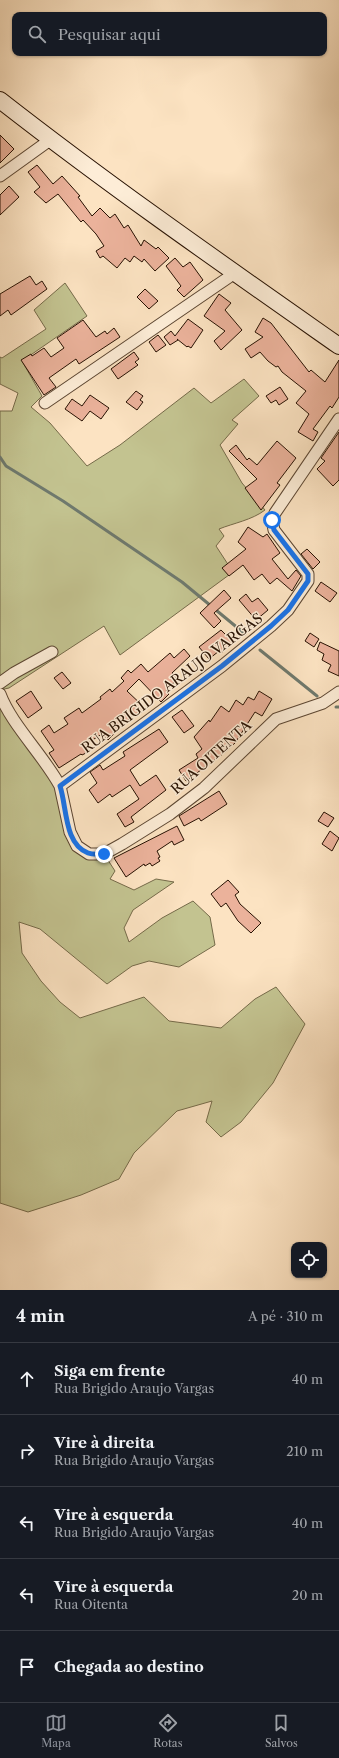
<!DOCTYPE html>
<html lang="pt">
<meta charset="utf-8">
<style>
:root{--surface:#171b24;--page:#242831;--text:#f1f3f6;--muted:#9ea1a6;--line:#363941;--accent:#8c9099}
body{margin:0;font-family:"Libre Caslon Text",serif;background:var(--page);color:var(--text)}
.controls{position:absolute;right:12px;bottom:12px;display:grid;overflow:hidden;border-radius:8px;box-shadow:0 1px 3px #0004}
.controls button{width:36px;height:36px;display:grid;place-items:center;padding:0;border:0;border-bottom:1px solid var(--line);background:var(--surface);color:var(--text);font:20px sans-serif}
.stop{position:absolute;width:12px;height:12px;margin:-9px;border:3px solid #1a73e8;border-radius:50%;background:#fff}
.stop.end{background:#1a73e8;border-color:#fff;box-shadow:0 1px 4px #0008}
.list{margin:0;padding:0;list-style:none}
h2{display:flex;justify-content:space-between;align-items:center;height:52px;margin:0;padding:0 16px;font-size:17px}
h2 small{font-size:13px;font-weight:400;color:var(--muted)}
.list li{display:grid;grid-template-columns:26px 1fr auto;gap:12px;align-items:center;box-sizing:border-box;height:72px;padding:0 16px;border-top:1px solid var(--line)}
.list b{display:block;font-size:15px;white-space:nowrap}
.list p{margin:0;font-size:13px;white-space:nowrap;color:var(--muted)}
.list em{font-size:13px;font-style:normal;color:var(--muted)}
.icon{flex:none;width:22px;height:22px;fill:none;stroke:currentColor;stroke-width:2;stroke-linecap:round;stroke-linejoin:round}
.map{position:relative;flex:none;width:339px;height:1290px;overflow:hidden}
.search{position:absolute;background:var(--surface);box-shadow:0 1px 3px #0004;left:12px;right:12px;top:12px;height:44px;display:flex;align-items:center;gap:10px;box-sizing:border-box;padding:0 14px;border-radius:8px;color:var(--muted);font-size:15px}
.sheet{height:412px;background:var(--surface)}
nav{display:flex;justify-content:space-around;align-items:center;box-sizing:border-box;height:56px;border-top:1px solid var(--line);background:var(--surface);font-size:11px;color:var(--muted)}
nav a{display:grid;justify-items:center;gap:2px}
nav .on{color:var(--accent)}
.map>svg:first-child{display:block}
.green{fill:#c3c390;stroke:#756a49}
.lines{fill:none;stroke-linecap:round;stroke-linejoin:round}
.stream{stroke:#6f796d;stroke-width:3}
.building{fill:#ebb29b;stroke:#271102}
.street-casing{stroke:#5c4632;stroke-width:13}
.secondary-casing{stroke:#271102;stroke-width:18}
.street{stroke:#fdedd7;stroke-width:11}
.secondary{stroke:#fdedd7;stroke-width:16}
.route{stroke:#1a73e8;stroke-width:5}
.labels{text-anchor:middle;stroke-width:3;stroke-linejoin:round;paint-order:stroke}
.street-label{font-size:14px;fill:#271102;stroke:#fdedd7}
</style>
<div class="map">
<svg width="339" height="1290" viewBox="0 0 339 1290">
<rect width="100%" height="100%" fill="#fce3c2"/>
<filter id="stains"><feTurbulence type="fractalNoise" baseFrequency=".005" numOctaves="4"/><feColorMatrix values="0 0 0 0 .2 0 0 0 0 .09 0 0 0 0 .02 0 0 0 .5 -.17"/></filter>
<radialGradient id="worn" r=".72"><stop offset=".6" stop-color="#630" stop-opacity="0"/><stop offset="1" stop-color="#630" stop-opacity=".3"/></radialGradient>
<path class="green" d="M65,283L87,316L22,361L42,396L31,407L50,423L87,466L120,445L194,388L211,403L244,379L259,396L232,420L238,424L220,445L242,483L265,510C252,520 234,523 219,529L224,536L216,546L233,572L120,655L104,626L9,688L0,690V411H12L18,393L0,384V357L2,358L46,329L34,310Z
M0,698L49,771L77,846L104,854L115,871L110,879L134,890L156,879L174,882L133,910L124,928L129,942L162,918L193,901L210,917L215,945L179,967L149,961L132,966L107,984L40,929L19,922L22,953L41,981L60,1002L80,1018L144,997L169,1021L221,1028L255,999L276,987L305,1024L273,1083L241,1122L221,1137L206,1122L212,1101L177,1111L134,1153L119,1179L81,1195L28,1212L0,1203Z"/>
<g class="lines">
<path class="stream" d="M0,457L6,466L63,501L182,582L245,634
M260,650L317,696
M336,707H339"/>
</g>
<path class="building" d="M0,135L14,149L0,163Z
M37,165L53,184L62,176L80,196L78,197L92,216L100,208L110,218L115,214L124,228L128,225L141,246L144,240L156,249L158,247L169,258L155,271L144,259L142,262L134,256L130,262L125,258L117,268L103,256L100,258L96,251L104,246L96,234L83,220L81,222L58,194L46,203L34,192L40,187L28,172Z
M9,186L19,197L0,215V195Z
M175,258L183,267L190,262L203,280L184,297L177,290L181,286L166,266Z
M30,276L36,285L42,281L47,289L11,315L8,310L0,316V294Z
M145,289L158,301L149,309L137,297Z
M219,294L231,303L225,310L242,330L221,350L214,341L225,331L204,316Z
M263,318L271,323L309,372L311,370L325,382L339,360V397L332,408L330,406L313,429L318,432L313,441L298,432L309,414L296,403L306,391L282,372L278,366L276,367L268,361L260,352L251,358L245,349L263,337L255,332Z
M188,319L203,330L191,348L188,346L187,347L177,339L178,340L170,345L164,337L171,331L175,336Z
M83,320L96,337L105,331L107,334L114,328L120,337L79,364L76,359L49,378L56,387L44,395L21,360L31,354L32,356L44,348L51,357L64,348L57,338Z
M158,335L166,345L156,352L149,342Z
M134,352L139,359L135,362L138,365L118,379L111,369Z
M280,387L288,399L279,405L276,400L271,403L266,396Z
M136,391L143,396L140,400L143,402L137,410L126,402Z
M90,395L109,408L101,419L90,411L82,421L65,409L72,399L82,406Z
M339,432V480L333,486L317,469L325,461L321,458Z
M277,441L296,458L277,483L280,485L261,510L245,488L257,479L229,451L236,445L247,460L249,458L257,465Z
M248,527L263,537L267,534L280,553L272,559L288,579L296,570L301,576L292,591L277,578L270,584L262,574L254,580L243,565L229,576L222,568L246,549L238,542Z
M307,549L320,562L313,569L301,554Z
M321,582L337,593L330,602L315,591Z
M224,590L231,598L214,613L221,621L214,628L200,613Z
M246,594L252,602L258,598L268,610L256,620L239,600Z
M221,630L233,642L221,653L219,651L209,659L199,647Z
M310,633L319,639L314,647L305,641Z
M320,642L339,651V676L328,671L331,665L322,660L324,654L317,650Z
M184,649L190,656L172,673L177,679L166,691L169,694L161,702L139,679L127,691L145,708L137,717L134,714L108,740L102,734L86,744L90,751L82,755L81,754L59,768L49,753L54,750L41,731L49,725L54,733L68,724L64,718L79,708L82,713L101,699L100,697L110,689L112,692L124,681L121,678L128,670L131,673L141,664L148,672L170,653L174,658Z
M62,672L71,683L63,689L54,678Z
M31,691L42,708L28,718L16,701Z
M259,691L272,699L262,716L255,712L235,743L224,753L186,781L179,770L198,758L196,754L202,749L194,737L209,720L210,722L221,706L229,712L236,700L243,705L248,697L254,700Z
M182,710L194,726L184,733L172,717Z
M159,729L168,742L130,770L140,786L156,775L166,790L131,817L134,822L125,827L117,814L139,799L130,785L112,797L110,794L98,803L89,790L97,783L90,772L100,765L103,770L125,756L123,752Z
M219,791L227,804L201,821L199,818L184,826L179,816Z
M324,812L334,818L328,827L318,821Z
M177,826L184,840L174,845L172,841L157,851L160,857L158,858L160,861L152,866L150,863L145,866L144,864L126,877L114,858Z
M330,831L339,838L332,851L322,844Z
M228,880L239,892L235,895L240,904L261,923L251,933L238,921L226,903L221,907L211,894Z"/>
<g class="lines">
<defs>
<path id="street" d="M0,176L50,140
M45,403L235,273
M339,419L275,513L272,520L274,530L308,574V581L288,610L271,626L222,666L60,786L70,832L77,846L89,854H104L122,844L170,814L204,788L276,719L323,703L339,692
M0,683L14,673L52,652
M0,694C11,724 44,756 60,786"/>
<path id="secondary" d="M0,100C110,186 225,266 339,346"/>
</defs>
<use href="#street" class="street-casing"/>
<use href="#secondary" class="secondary-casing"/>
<use href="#street" class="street"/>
<use href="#secondary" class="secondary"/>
</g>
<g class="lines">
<path class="route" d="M104,854C99,854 93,855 88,853C64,844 67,807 60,786L222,666L271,626L288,610L308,581V574L274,530L272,520"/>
</g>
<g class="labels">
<g class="street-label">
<text transform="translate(172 683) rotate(-37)" y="5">RUA BRIGIDO ARAUJO VARGAS</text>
<text transform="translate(211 757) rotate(-42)" y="5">RUA OITENTA</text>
</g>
</g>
<rect width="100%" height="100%" filter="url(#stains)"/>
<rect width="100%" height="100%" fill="url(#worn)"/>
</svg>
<div class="controls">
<button><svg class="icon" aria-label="locate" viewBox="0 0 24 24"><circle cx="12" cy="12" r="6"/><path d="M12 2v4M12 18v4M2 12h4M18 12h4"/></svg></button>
</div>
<div class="stop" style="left:272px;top:520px"></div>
<div class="stop end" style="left:104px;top:854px"></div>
<div class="search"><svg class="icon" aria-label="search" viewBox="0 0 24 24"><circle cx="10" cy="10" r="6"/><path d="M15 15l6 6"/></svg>Pesquisar aqui</div>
</div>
<section class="sheet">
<h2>4 min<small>A pé · 310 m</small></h2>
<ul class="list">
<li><svg class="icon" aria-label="ahead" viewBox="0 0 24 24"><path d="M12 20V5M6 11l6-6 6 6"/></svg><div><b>Siga em frente</b><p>Rua Brigido Araujo Vargas</p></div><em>40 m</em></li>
<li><svg class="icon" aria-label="right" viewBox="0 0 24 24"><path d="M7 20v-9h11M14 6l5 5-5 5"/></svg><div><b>Vire à direita</b><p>Rua Brigido Araujo Vargas</p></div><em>210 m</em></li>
<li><svg class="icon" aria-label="left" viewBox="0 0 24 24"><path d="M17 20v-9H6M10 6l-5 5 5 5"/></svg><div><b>Vire à esquerda</b><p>Rua Brigido Araujo Vargas</p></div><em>40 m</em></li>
<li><svg class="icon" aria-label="left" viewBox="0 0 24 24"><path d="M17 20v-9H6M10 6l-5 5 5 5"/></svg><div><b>Vire à esquerda</b><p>Rua Oitenta</p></div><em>20 m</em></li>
<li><svg class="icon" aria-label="arrive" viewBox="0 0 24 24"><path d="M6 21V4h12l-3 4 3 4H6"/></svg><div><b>Chegada ao destino</b></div></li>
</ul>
</section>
<nav>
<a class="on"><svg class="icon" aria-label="map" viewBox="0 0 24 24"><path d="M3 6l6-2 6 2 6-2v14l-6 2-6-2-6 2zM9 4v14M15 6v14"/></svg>Mapa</a>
<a><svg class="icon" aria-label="directions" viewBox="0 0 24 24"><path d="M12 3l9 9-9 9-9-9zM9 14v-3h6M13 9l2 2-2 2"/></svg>Rotas</a>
<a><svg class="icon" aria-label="saved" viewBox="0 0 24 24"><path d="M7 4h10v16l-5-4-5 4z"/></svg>Salvos</a>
</nav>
